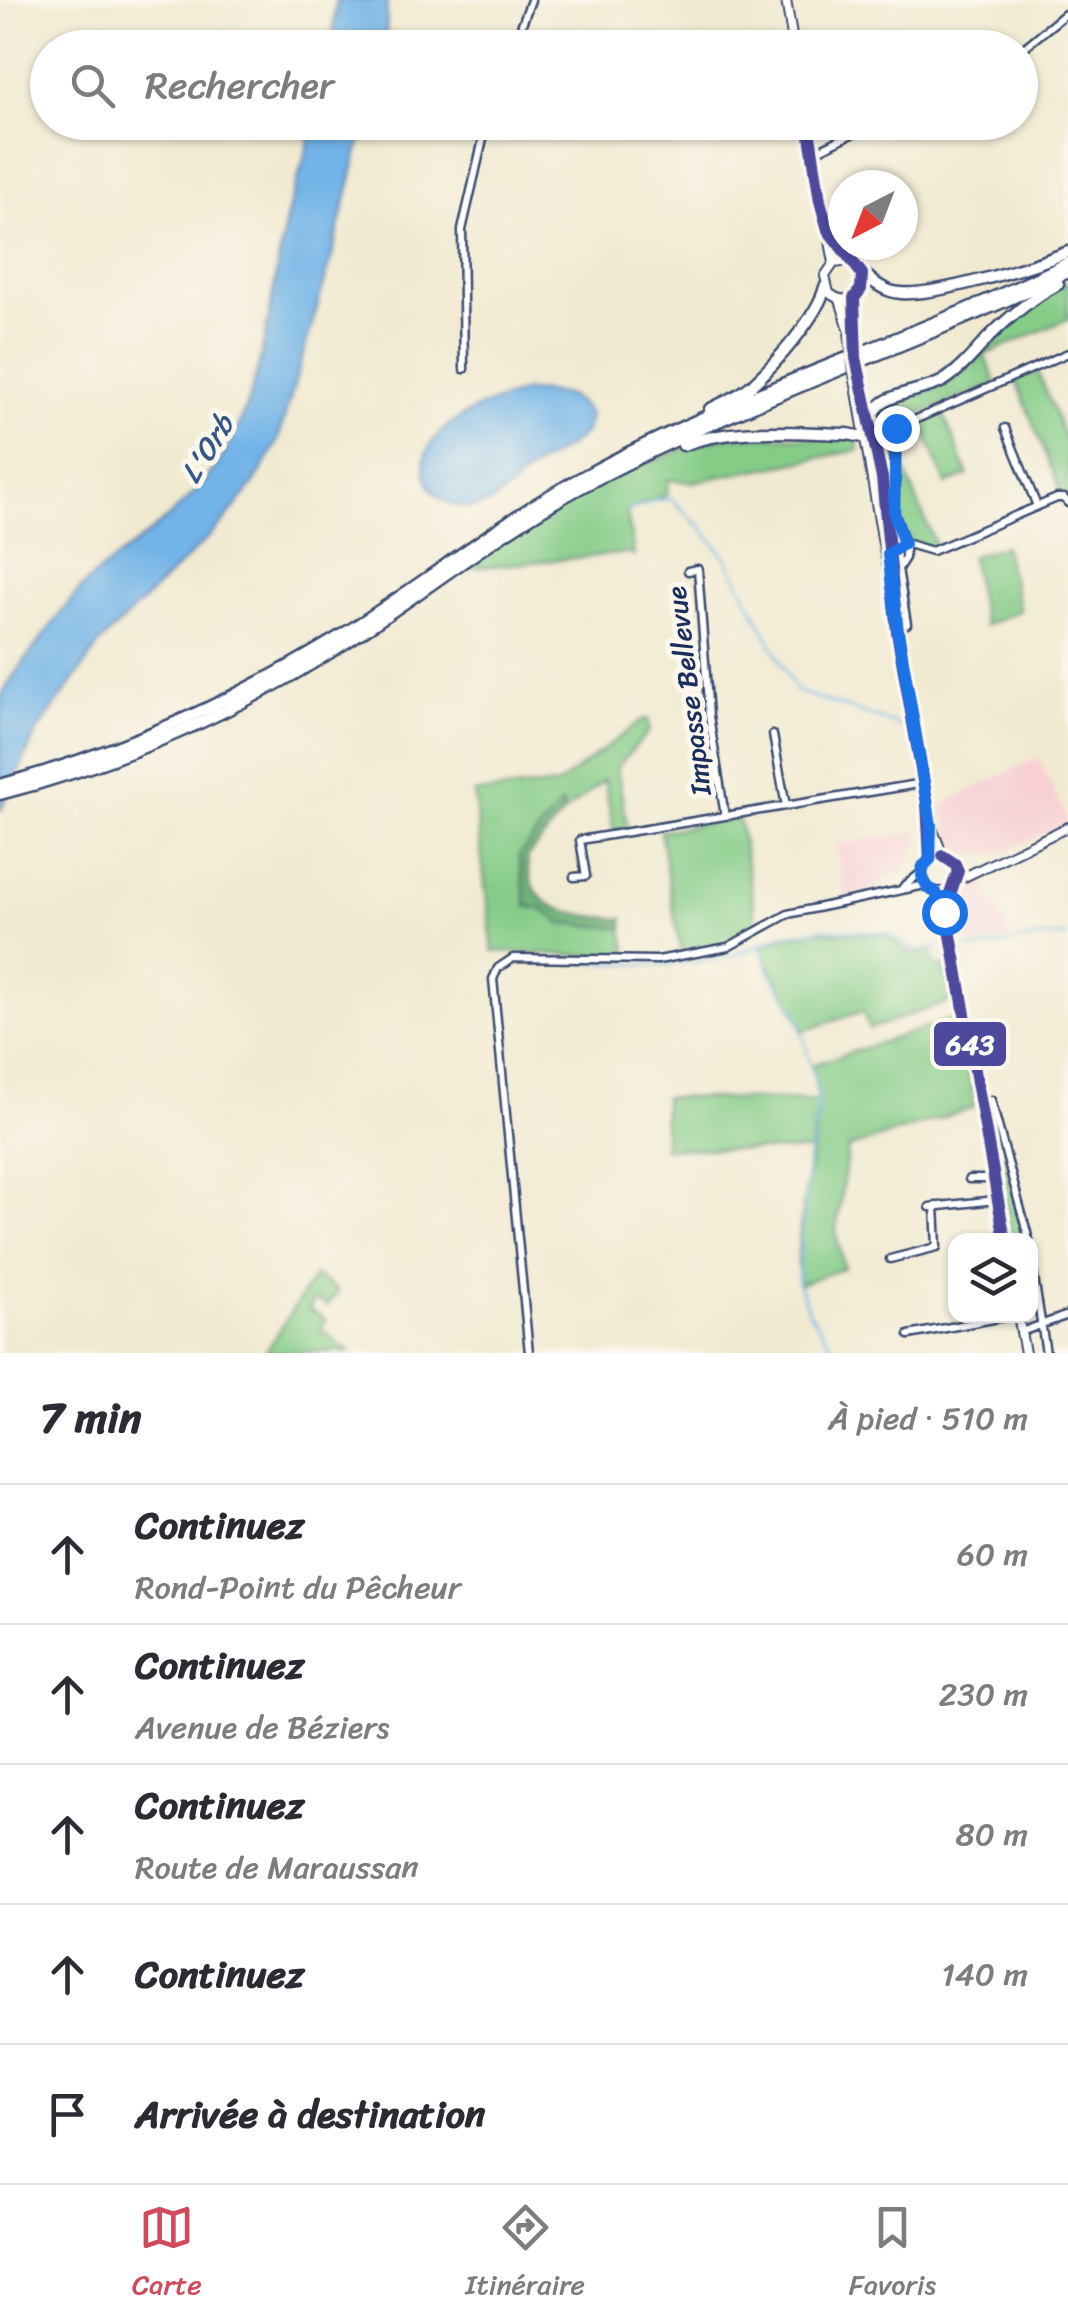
<!DOCTYPE html>
<html lang="fr">
<meta charset="utf-8">
<style>
:root{--surface:#fff;--page:#f7f7f7;--text:#2b2b33;--muted:#7c7c81;--line:#e1e1e2;--accent:#d1495b}
body{margin:0;font-family:Sriracha,sans-serif;background:var(--page);color:var(--text)}
.controls{position:absolute;right:30px;bottom:30px;display:grid;overflow:hidden;border-radius:20px;box-shadow:0 2px 8px #0004}
.controls button{width:90px;height:90px;display:grid;place-items:center;padding:0;border:0;border-bottom:2px solid var(--line);background:var(--surface);color:var(--text);font:50px sans-serif}
.compass{position:absolute;left:828px;top:170px;width:90px;height:90px;border-radius:50%;background:var(--surface);box-shadow:0 2px 8px #0004;rotate:222deg}
.stop{position:absolute;width:30px;height:30px;margin:-22px;border:8px solid #1a73e8;border-radius:50%;background:#fff}
.stop.end{background:#1a73e8;border-color:#fff;box-shadow:0 2px 10px #0008}
.list{margin:0;padding:0;list-style:none}
h2{display:flex;justify-content:space-between;align-items:center;height:130px;margin:0;padding:0 40px;font-size:42px}
h2 small{font-size:32px;font-weight:400;color:var(--muted)}
.list li{display:grid;grid-template-columns:65px 1fr auto;gap:30px;align-items:center;box-sizing:border-box;height:140px;padding:0 40px;border-top:2px solid var(--line)}
.list b{display:block;font-size:38px;white-space:nowrap}
.list p{margin:0;font-size:32px;white-space:nowrap;color:var(--muted)}
.list em{font-size:32px;font-style:normal;color:var(--muted)}
.icon{flex:none;width:55px;height:55px;fill:none;stroke:currentColor;stroke-width:2;stroke-linecap:round;stroke-linejoin:round}
.map{position:relative;flex:none;width:1068px;height:1353px;overflow:hidden}
.search{position:absolute;background:var(--surface);box-shadow:0 2px 8px #0004;left:30px;right:30px;top:30px;height:110px;display:flex;align-items:center;gap:25px;box-sizing:border-box;padding:0 35px;border-radius:55px;color:var(--muted);font-size:38px}
.sheet{height:830px;background:var(--surface)}
nav{display:flex;justify-content:space-around;align-items:center;box-sizing:border-box;height:140px;border-top:2px solid var(--line);background:var(--surface);font-size:28px;color:var(--muted)}
nav a{display:grid;justify-items:center;gap:5px}
nav .on{color:var(--accent)}
.map>svg:first-child{display:block}
.built{fill:#f7cfd4}
.green{fill:#85cc87;stroke:#507e72;stroke-width:2.5}
.forest{fill:#6cb074;stroke:#447069;stroke-width:2.5}
.water{fill:#72b4e7;stroke:#4672a2;stroke-width:2.5}
.lines{fill:none;stroke-linecap:round;stroke-linejoin:round}
.stream{stroke:#72b4e7;stroke-width:2.5}
.street-casing{stroke:#3b4b6f;stroke-width:11}
.secondary-casing{stroke:#3b4b6f;stroke-width:12}
.highway-casing{stroke:#3b4b6f;stroke-width:15}
.street{stroke:#fff;stroke-width:6}
.secondary{stroke:#fff;stroke-width:8}
.highway{stroke:#fff;stroke-width:10}
.secondary-bridge-casing{stroke:#3b4b6f;stroke-width:12;stroke-linecap:butt}
.secondary-bridge{stroke:#fff;stroke-width:8}
.bus-1-casing{stroke:#fbf7ec;stroke-width:20}
.bus-1{stroke:#4d499d;stroke-width:12}
.route{stroke:#1a73e8;stroke-width:12}
.labels{text-anchor:middle;stroke-width:10;stroke-linejoin:round;paint-order:stroke}
.street-label{font-size:28px;fill:#1b2f5e;stroke:#fbf7ec}
.water-label{font-size:30px;font-style:italic;fill:#355787;stroke:#fbf7ec}
.line-badge{stroke:#fbf7ec;stroke-width:4}
.badge-label{font-size:28px;text-anchor:middle;font-weight:bold;fill:#fff}
</style>
<div class="map">
<svg width="1068" height="1353" viewBox="0 0 1068 1353">
<rect width="100%" height="100%" fill="#fbf7ec"/>
<filter id="ink" filterUnits="userSpaceOnUse"><feTurbulence type="fractalNoise" baseFrequency=".01" numOctaves="2"/><feDisplacementMap in="SourceGraphic" scale="20" xChannelSelector="R" yChannelSelector="G"/><feConvolveMatrix kernelMatrix="1 2 1 2 8 2 1 2 1" color-interpolation-filters="sRGB"/></filter>
<filter id="wash" filterUnits="userSpaceOnUse"><feTurbulence type="fractalNoise" baseFrequency=".0048" numOctaves="4" result="noise"/><feDisplacementMap in="SourceGraphic" scale="40" xChannelSelector="R" yChannelSelector="G"/><feGaussianBlur stdDeviation="2.25" result="paint"/><feColorMatrix in="noise" values="0 0 0 0 0 0 0 0 0 0 0 0 0 0 0 0 0 1.4 0 .05"/><feComposite in="paint" operator="in"/></filter>
<g filter="url(#wash)">
<rect width="100%" height="100%" fill="#f1ead1"/>
<path class="built" d="M1038,757L1068,821L1004,853L969,855L958,848L950,838L941,805Z
M920,831L917,848L904,870L856,898L846,900L836,845Z
M980,875L999,912L1012,939L970,945L958,896L966,882Z"/>
<path class="green" d="M1068,282V319L984,355L996,383L898,423L894,428L891,517C887,497 870,436 878,419C888,395 925,397 945,385C992,357 1011,307 1068,282Z
M1037,370L1068,447V495L1063,497L1015,379Z
M943,413L968,475L946,484L921,422Z
M728,436L856,438L859,450L692,482L668,480L667,495L627,511L634,556L629,553L460,569C544,514 630,459 728,436Z
M895,447L936,546L932,548L911,542L897,516Z
M1004,546L1020,610L984,626L971,556Z
M644,719H648L650,730L617,767L628,829L614,831L604,780L564,813L561,804L519,856L527,906L541,909L562,923L623,928L628,958L493,951L474,793L557,785Z
M739,818L757,926L726,944L681,954L660,831Z
M817,930L885,935L912,954L932,952L936,967L945,965L952,1001L869,1029L863,1011L803,1031C792,1000 772,977 761,946L784,937Z
M959,1017L975,1107L848,1148L836,1232L844,1268L799,1284C793,1226 813,1167 818,1110L809,1151L664,1148V1097L818,1101L812,1065Z
M991,1105L1026,1240H1011L987,1106Z
M315,1275L338,1291L327,1306L315,1299L309,1309L326,1320L321,1329L349,1351L265,1353Z"/>
<path class="forest" d="M562,803L564,813L527,857C529,904 557,913 599,917C608,917 615,919 623,918V928L562,923L541,909L527,906L519,855Z"/>
<path class="water" d="M336,0H387L386,47H332Z
M313,123H365L331,260L277,443L255,482L221,525L101,642L36,733L0,812C0,790 0,713 1,698C8,680 24,662 35,647C55,622 74,592 99,572C140,539 187,509 217,465C264,394 269,306 285,225C292,190 307,158 313,123Z
M526,391C553,392 575,391 589,415L586,432C572,447 553,455 536,466C517,478 502,501 481,506C441,516 408,475 433,441C452,414 496,401 526,391Z"/>
<g class="lines">
<path class="stream" d="M628,511L656,500L671,499L702,528L727,559L796,691L908,728
M760,945L770,972L789,1000L799,1020L817,1089L818,1110L808,1161L798,1282L808,1311L838,1353
M969,948C1001,950 1032,933 1068,937
M537,961L658,965L710,960L733,956L782,935L823,929L887,933L918,952L938,947
M502,971L519,960"/>
</g>
</g>
<g filter="url(#ink)">
<g class="lines">
<defs>
<path id="street" d="M513,48L531,0
M1020,51L1065,14
M813,153L876,122
M464,369L462,230L487,122
M1005,428L1037,506
M899,545L908,544L932,551L1057,498H1064L1068,503
M688,571L698,569L709,716L725,816
M907,624L898,569L905,558V544L894,513L896,428L1068,353
M773,735L786,806
M574,877L586,876L580,840L924,783
M903,887L922,872
M980,1101L991,1100L1029,1240
M969,1179H993
M930,1207L996,1200
M1030,1253L1046,1353
M890,1259L937,1247L935,1206
M1021,1332L1068,1315
M909,1335L1009,1316
M529,1353L493,979L498,968L513,958L658,960L728,947L788,914L925,885"/>
<path id="secondary" d="M786,0L794,48
M808,122L834,263
M831,239L859,266L864,276L859,294C849,302 839,301 829,293L825,276L834,263L851,261
M840,300L849,329
M853,332L854,298
M854,374L931,825L943,856
M860,386L878,456L886,501L889,559
M922 874a18 18 0 1 1 36 0a18 18 0 1 1-36 0Z
M930,859L931,829
M958,880L1068,827
M950,889L949,924L1005,1240
M936,892L948,920
M1018,1316L1025,1353"/>
<path id="highway" d="M862,271C872,282 885,292 901,293C936,296 1034,266 1068,252
M710,409C725,402 741,395 753,384C775,364 818,316 825,287
M871,421C879,390 920,394 943,381C961,370 975,352 989,337C1010,316 1032,298 1058,284
M683,445C735,426 793,433 848,434L863,437
M0,785C117,753 228,704 332,641C418,589 495,524 584,476C739,391 910,341 1068,263
M0,794C121,763 240,711 345,643C423,593 496,534 578,489C735,404 907,349 1068,272"/>
</defs>
<use href="#street" class="street-casing"/>
<use href="#secondary" class="secondary-casing"/>
<use href="#highway" class="highway-casing"/>
<use href="#street" class="street"/>
<use href="#secondary" class="secondary"/>
<use href="#highway" class="highway"/>
<defs>
<path id="secondary-bridge" d="M849,332L854,374"/>
</defs>
<use href="#secondary-bridge" class="secondary-bridge-casing"/>
<use href="#secondary-bridge" class="secondary-bridge"/>
<defs>
<path id="bus-1" d="M808,122L820,201L828,230L862,274L861,289L854,298
M854,298L856,358L882,478L897,631L927,802L930,859
M943,856L955,864L958,871L949,897V924L1005,1240"/>
</defs>
<use href="#bus-1" class="bus-1-casing"/>
<use href="#bus-1" class="bus-1"/>
</g>
</g>
<g class="lines" filter="url(#ink)">
<path class="route" d="M896,428L894,513L904,544L888,554L898,632L931,825L930,859L923,867L922,876L928,888L936,892L944,912"/>
</g>
<g class="labels">
<g class="street-label">
<text transform="translate(688 691) rotate(-97)" y="10">Impasse Bellevue</text>
</g>
<g class="water-label">
<text transform="translate(207 449) rotate(-58)" y="10">L'Orb</text>
</g>
</g>
<rect class="line-badge" x="932" y="1020" width="76" height="48" rx="10" fill="#4d499d"/>
<g class="badge-label">
<text x="970" y="1054">643</text>
</g>
</svg>
<div class="controls">
<button><svg class="icon" aria-label="layers" viewBox="0 0 24 24"><path d="M12 4l9 5-9 5-9-5zM3 14l9 5 9-5"/></svg></button>
</div>
<svg class="compass" viewBox="-18 -18 36 36"><path d="M0-13l5 13h-10z" fill="#e53935"/><path d="M0 13l5-13h-10z" fill="#7c7c81"/></svg>
<div class="stop" style="left:944px;top:912px"></div>
<div class="stop end" style="left:896px;top:428px"></div>
<div class="search"><svg class="icon" aria-label="search" viewBox="0 0 24 24"><circle cx="10" cy="10" r="6"/><path d="M15 15l6 6"/></svg>Rechercher</div>
</div>
<section class="sheet">
<h2>7 min<small>À pied · 510 m</small></h2>
<ul class="list">
<li><svg class="icon" aria-label="ahead" viewBox="0 0 24 24"><path d="M12 20V5M6 11l6-6 6 6"/></svg><div><b>Continuez</b><p>Rond-Point du Pêcheur</p></div><em>60 m</em></li>
<li><svg class="icon" aria-label="ahead" viewBox="0 0 24 24"><path d="M12 20V5M6 11l6-6 6 6"/></svg><div><b>Continuez</b><p>Avenue de Béziers</p></div><em>230 m</em></li>
<li><svg class="icon" aria-label="ahead" viewBox="0 0 24 24"><path d="M12 20V5M6 11l6-6 6 6"/></svg><div><b>Continuez</b><p>Route de Maraussan</p></div><em>80 m</em></li>
<li><svg class="icon" aria-label="ahead" viewBox="0 0 24 24"><path d="M12 20V5M6 11l6-6 6 6"/></svg><div><b>Continuez</b></div><em>140 m</em></li>
<li><svg class="icon" aria-label="arrive" viewBox="0 0 24 24"><path d="M6 21V4h12l-3 4 3 4H6"/></svg><div><b>Arrivée à destination</b></div></li>
</ul>
</section>
<nav>
<a class="on"><svg class="icon" aria-label="map" viewBox="0 0 24 24"><path d="M3 6l6-2 6 2 6-2v14l-6 2-6-2-6 2zM9 4v14M15 6v14"/></svg>Carte</a>
<a><svg class="icon" aria-label="directions" viewBox="0 0 24 24"><path d="M12 3l9 9-9 9-9-9zM9 14v-3h6M13 9l2 2-2 2"/></svg>Itinéraire</a>
<a><svg class="icon" aria-label="saved" viewBox="0 0 24 24"><path d="M7 4h10v16l-5-4-5 4z"/></svg>Favoris</a>
</nav>
